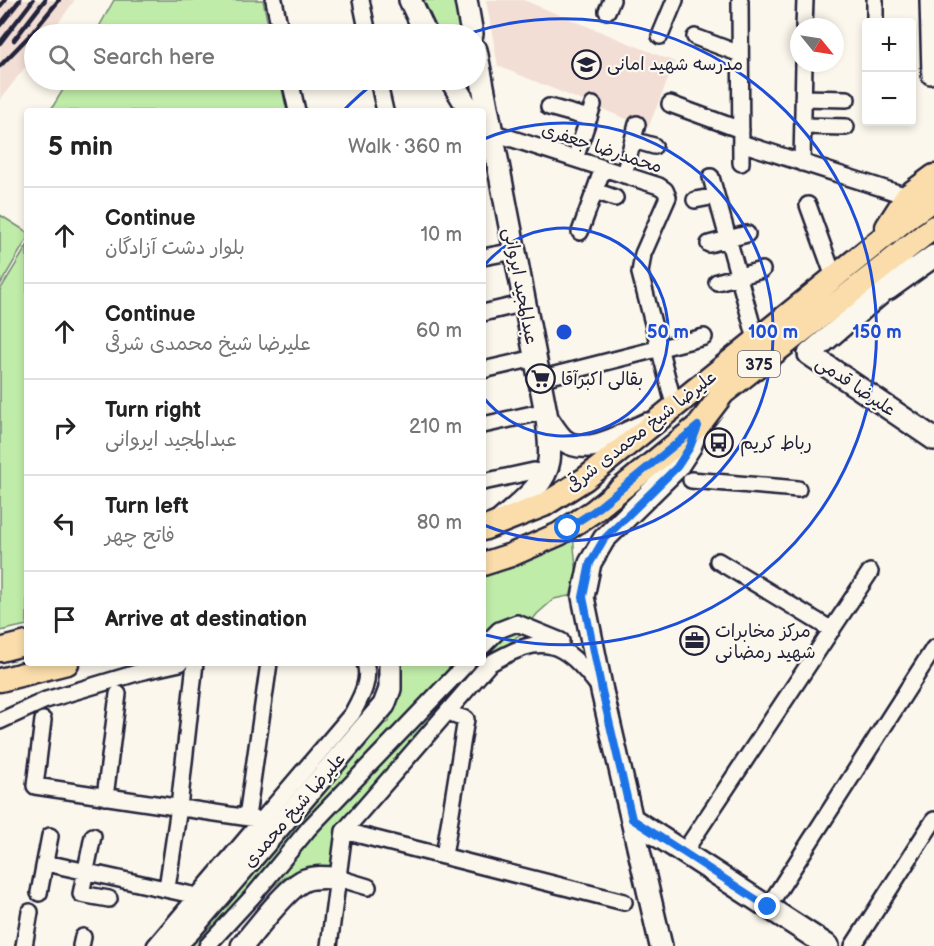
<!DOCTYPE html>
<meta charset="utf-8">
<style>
:root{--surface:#fff;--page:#f6f6f6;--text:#222;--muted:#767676;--line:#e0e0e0}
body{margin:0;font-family:"Balsamiq Sans","Playpen Sans Arabic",sans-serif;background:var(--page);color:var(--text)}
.controls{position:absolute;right:18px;top:18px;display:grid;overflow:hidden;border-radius:6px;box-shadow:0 3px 9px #0003}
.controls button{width:54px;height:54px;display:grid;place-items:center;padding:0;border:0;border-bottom:2px solid var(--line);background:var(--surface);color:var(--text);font:30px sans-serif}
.compass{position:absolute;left:790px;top:18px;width:54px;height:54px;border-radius:50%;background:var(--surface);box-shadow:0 3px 9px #0003;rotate:120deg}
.stop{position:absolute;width:18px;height:18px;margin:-14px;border:4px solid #1a73e8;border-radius:50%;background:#fff}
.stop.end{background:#1a73e8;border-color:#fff;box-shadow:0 2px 6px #0008}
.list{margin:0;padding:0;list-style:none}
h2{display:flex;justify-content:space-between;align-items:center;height:78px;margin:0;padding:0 24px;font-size:26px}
h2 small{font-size:20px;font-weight:400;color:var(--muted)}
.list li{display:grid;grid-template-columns:39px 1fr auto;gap:18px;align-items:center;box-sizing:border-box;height:96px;padding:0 24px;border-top:2px solid var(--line)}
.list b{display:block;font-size:22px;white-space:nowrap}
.list p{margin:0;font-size:20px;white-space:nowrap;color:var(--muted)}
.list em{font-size:20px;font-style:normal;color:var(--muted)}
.icon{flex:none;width:33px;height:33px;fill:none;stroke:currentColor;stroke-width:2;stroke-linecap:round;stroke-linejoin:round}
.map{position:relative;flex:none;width:934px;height:946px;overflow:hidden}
.search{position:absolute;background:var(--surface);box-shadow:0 3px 9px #0003;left:24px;top:24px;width:462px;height:66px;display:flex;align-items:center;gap:15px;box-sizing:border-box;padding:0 21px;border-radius:33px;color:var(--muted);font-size:22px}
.panel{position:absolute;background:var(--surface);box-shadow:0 3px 9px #0003;left:24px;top:108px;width:462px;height:558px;border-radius:6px}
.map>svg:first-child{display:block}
.built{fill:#f2ded4}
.green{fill:#c0eca9;stroke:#718772;stroke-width:1.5}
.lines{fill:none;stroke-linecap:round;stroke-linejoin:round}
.street-casing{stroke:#22223b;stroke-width:20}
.secondary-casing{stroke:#22223b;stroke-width:26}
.primary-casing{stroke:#22223b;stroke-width:27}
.street{stroke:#fbf7ec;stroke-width:15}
.secondary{stroke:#fbf7ec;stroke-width:21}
.primary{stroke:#faddab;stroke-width:22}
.rail{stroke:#22223b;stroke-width:4.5}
.route{stroke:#1a73e8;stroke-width:8}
.ring{fill:none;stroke:#1d4ed8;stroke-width:3}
.labels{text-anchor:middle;stroke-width:4.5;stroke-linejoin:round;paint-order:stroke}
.shield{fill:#fbf7ec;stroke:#636270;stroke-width:1.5}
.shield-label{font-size:16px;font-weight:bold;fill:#22223b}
.poi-label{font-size:18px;fill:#22223b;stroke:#fbf7ec;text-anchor:start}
.street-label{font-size:18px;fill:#22223b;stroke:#fbf7ec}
.centre{fill:#1d4ed8;stroke:#fbf7ec;stroke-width:3}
.ring-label{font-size:18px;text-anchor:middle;font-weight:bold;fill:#1d4ed8;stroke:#fbf7ec;stroke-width:4.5;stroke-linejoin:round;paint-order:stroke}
</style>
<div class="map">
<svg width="934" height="946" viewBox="0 0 934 946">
<rect width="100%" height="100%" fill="#fbf7ec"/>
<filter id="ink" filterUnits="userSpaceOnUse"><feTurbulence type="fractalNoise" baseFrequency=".0167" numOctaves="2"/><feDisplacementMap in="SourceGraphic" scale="12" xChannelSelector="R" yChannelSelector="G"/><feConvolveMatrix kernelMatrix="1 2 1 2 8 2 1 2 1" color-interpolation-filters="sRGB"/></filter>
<g filter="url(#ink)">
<path class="built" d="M0,0H75L50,34H34V55L0,100Z
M486,0H523L675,62L648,128L498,66Z"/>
<path class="green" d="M114,0H263L270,34H95Z
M420,0H458L464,34H437Z
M69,80H280L287,111H50Z
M0,215L27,232V239L0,285Z
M27,246V625L0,631V290Z
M574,531C572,553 579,572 578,594L554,599L537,614L524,631L486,662L339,827L332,870L288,875L273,887L219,946H190L377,726L389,722L396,663H483V568Z"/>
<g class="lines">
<defs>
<path id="street" d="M274,0L281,34
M361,0L368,34
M740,0L741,163
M928,0L930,76
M607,11L612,0
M875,22V0
M804,27L805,0
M660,36L675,0
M695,37L740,54
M290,80L297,111
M378,80L385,111
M803,98L847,99
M670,104L741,130
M549,107L589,118
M803,126L846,127
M491,132L659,186L665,190L668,197L643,254L640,273L672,397
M633,140L654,146
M741,143L907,196
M575,159L593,105
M802,163L804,63
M624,175L637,124
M711,177L756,339
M595,191L615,198
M695,200L716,196
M808,205L834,277
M580,232L603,168
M709,244L747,234
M483,257L515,251
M717,282L762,270
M483,313L525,303
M483,370L535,358
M539,379L704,337
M483,425L546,411
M691,480L798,489
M483,482L534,471
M718,561L832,630
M483,646L499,630L517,623L561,641
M43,720L35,786L263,820
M0,721L46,700L140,672L180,663
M105,797L118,694
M247,817L269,663
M344,831L489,664C544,632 562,639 600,688
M344,831L624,902
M93,836L81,894L109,899
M684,852L870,572
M444,856L466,719L456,716
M46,863L197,896
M338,878L368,887
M167,888L179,807L195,663
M39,893L50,836
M768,907L934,648
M24,946L30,912
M81,946L83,937
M155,946L352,714C360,699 371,681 365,663
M207,946L252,897L309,828L467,663
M329,946L344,831
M853,946L934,820"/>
<path id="secondary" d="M410,0L426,34
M466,0L472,34
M476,50L547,418C548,432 551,448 549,461C545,487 516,506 498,523
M451,80L470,111
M905,248L893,274L880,294L809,354L934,439
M888,289L934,256
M547,418C552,425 558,436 565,441C589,457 625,433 647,424
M632,819L828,946
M174,946L191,929L384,705L390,689V663
M242,946C255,931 287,887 305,880C315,876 326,878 338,878
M661,946L602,691L583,597L590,563L604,539L677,467L690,447L698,426"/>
<path id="primary" d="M887,227L907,196L934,176
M483,529L544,505L585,479L911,215L934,199
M483,564L511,555L559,534L594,511L698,426L723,393L934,227
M0,650L27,643
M0,680L67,663"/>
</defs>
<use href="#street" class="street-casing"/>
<use href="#secondary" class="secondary-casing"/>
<use href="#primary" class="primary-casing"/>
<use href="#street" class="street"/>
<use href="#secondary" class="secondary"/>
<use href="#primary" class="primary"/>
<path class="rail" d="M0,6L5,0
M0,25L20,0
M14,40L45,0
M0,43L33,0
M0,66L33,32L59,0"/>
</g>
</g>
<g class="lines" filter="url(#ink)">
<path class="route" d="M568,528L594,511L698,426L690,447L677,467L604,539L590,563L583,597L602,691L632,819L768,907"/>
</g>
<g class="ring">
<path d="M483 267A104 104 0 1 1 483 397"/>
<path d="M484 139A209 209 0 1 1 484 525"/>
<path d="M343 111A313 313 0 0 1 378 80M467 34A313 313 0 1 1 486 635"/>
</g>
<defs>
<symbol id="school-ring" viewBox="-11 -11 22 22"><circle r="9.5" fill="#fbf7ec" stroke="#22223b" stroke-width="1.5"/><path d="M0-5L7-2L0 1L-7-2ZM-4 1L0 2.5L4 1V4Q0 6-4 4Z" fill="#22223b"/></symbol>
<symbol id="supermarket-ring" viewBox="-11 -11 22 22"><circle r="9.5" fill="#fbf7ec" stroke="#22223b" stroke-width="1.5"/><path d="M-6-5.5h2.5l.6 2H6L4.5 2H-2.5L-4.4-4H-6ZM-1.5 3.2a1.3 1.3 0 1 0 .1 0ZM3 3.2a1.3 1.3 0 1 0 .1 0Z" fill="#22223b"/></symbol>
<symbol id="bus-ring" viewBox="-11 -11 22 22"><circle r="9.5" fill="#fbf7ec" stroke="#22223b" stroke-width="1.5"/><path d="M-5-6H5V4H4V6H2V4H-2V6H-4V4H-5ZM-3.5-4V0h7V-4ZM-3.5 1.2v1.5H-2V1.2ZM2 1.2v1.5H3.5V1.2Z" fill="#22223b"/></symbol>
<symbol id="office-ring" viewBox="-11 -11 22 22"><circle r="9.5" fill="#fbf7ec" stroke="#22223b" stroke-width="1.5"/><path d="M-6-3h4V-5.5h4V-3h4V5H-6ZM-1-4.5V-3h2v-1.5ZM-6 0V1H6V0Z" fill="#22223b"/></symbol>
</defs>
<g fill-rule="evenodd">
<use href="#school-ring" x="570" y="48" width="33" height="33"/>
<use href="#supermarket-ring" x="524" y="362" width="33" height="33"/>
<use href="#bus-ring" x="702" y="426" width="33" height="33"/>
<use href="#office-ring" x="678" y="624" width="33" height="33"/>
</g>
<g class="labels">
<rect class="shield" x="738" y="351" width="42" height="26" rx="4.5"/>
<g class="shield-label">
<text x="759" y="370">375</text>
</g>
<g class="poi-label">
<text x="607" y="70">مدرسه شهید امانی</text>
<text x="561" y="385">بقالی اکبرآقا</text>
<text x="740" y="449">رباط کریم</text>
<text x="715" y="637">مرکز مخابرات<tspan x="715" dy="21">شهید رمضانی</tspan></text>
</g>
<g class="street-label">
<text transform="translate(602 148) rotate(18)" y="6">محمدرضا جعفری</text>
<text transform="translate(521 286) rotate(79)" y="6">عبدالمجید ایروانی</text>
<text transform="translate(856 386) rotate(34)" y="6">علیرضا قدمی</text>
<text transform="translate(641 431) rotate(-38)" y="6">علیرضا شیخ محمدی شرقی</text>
<text transform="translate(294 810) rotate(-49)" y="6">علیرضا شیخ محمدی</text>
</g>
</g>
<circle cx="564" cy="332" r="9" class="centre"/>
<g class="ring-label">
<text x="668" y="338">50 m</text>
<text x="773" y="338">100 m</text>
<text x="877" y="338">150 m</text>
</g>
</svg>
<div class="controls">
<button>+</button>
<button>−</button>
</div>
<svg class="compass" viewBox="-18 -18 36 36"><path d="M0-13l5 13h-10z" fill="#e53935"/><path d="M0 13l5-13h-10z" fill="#767676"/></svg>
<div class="stop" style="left:568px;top:528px"></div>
<div class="stop end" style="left:768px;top:907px"></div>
<div class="search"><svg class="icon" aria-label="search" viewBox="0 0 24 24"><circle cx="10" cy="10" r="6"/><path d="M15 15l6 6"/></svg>Search here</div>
<section class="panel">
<h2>5 min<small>Walk · 360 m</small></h2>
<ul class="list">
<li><svg class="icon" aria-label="ahead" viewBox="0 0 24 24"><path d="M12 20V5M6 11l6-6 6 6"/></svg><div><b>Continue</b><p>بلوار دشت آزادگان</p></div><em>10 m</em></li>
<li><svg class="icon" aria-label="ahead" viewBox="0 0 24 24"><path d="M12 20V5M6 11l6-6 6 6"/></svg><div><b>Continue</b><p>علیرضا شیخ محمدی شرقی</p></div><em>60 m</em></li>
<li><svg class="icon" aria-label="right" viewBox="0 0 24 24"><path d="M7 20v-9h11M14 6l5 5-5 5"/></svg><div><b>Turn right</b><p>عبدالمجید ایروانی</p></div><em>210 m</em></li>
<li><svg class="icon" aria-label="left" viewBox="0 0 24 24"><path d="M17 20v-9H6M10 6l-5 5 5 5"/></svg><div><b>Turn left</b><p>فاتح چهر</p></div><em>80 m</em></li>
<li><svg class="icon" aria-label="arrive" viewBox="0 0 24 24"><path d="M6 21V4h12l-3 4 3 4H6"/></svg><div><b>Arrive at destination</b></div></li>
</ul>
</section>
</div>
